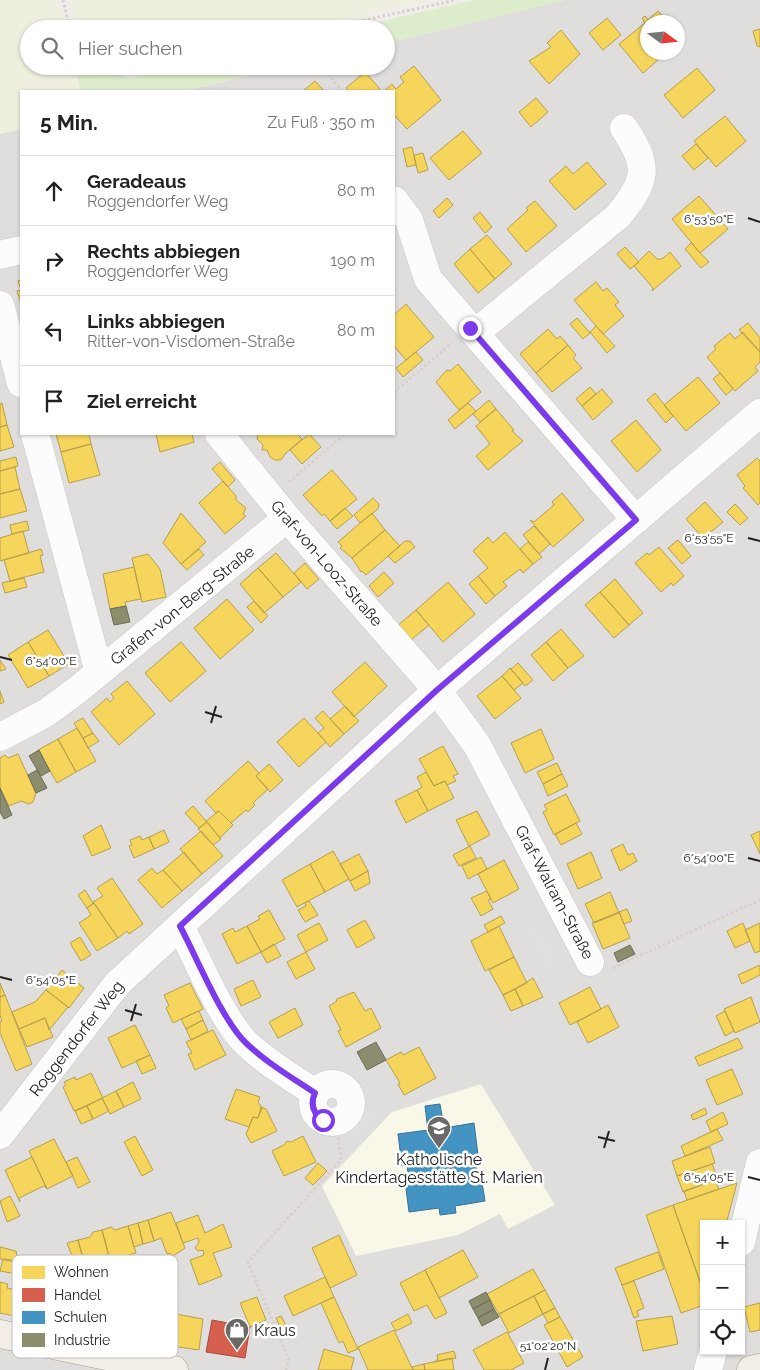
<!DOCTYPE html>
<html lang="de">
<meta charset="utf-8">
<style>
:root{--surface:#fff;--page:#f2f2f2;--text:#222;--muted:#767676;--line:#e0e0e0}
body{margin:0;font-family:Raleway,sans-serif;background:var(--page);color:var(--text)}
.controls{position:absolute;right:15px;bottom:15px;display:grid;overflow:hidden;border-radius:0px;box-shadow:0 1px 4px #0004}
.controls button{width:45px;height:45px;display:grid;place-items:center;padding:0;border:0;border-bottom:1px solid var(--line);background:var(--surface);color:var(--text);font:25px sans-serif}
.compass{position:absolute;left:640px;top:15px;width:45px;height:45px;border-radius:50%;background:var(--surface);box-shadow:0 1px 4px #0004;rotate:105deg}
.stop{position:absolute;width:15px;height:15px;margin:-11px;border:4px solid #7c3aed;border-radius:50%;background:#fff}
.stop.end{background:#7c3aed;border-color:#fff;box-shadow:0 1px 5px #0008}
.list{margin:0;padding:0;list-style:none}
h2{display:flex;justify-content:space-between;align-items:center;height:65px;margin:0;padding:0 20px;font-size:21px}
h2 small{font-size:16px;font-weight:400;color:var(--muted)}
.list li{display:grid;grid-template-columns:32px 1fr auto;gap:15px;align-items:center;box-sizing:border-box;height:70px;padding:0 20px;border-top:1px solid var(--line)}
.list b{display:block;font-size:19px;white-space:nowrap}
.list p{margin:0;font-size:16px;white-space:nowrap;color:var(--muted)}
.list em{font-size:16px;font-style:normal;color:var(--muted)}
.icon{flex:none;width:28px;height:28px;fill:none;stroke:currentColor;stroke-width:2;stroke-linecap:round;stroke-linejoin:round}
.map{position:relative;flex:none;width:760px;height:1370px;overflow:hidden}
.search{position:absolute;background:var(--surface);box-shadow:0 1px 4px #0004;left:20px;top:20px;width:375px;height:55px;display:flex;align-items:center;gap:12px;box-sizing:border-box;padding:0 18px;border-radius:28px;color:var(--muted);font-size:19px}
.panel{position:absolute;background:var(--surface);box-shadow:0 1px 4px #0004;left:20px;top:90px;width:375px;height:345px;border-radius:0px}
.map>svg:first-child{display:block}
.residential{fill:#dfdedc;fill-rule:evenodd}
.education{fill:#f8f7e8}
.farmland{fill:#efefdf}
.grass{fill:#ddeccb}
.parking{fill:#e0dfde}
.homes{fill:#f6d55c;stroke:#b69f4b}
.shops{fill:#d6604d;stroke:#a04d40}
.schools{fill:#4393c3;stroke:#397193}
.industry{fill:#8c8c6e;stroke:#6c6c57}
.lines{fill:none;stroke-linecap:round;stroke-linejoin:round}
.minor-casing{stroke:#c9c8c7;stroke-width:29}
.major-casing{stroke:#a79c86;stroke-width:29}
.path{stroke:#dccecd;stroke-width:3;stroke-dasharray:2.5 2.5;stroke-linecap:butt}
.minor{stroke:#fdfcfc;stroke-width:28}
.major{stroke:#f3ede7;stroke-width:28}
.route{stroke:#7c3aed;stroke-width:6}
.ticks{fill:none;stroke:#222;stroke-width:2}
.labels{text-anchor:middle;stroke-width:5;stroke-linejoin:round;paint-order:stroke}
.street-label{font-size:16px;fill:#222;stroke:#fff}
.poi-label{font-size:16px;fill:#222;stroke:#fff}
.key{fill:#fff;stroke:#bdbdbd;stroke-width:1}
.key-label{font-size:14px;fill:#222}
.ticks-label{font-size:12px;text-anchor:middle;fill:#222;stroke:#fff;stroke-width:5;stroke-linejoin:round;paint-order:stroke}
</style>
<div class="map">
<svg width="760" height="1370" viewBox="0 0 760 1370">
<rect width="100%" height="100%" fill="#f0eeeb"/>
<path class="residential" d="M566,0H760V1370H0V134L21,129V434H394V91H184L288,66H386V43ZM648,22H678V52H648ZM704,1224H741V1351H704Z"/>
<path class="education" d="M481,1084L555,1205L508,1229L500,1214L458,1235L356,1256L322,1186L392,1112Z"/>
<path class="farmland" d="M0,0H58L65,29H29V66H75L81,91H21V129L0,134Z
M71,0H430L298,29H77Z"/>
<path class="grass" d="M474,0H566L386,43V29H347Z
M75,66H95L100,70L130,78L182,66H288L183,91H81Z"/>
<path class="parking" d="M536,921L557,961L545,968L525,927Z
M210,949L228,987L222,990L204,953Z
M370,1104L380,1114L353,1143L342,1133Z"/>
<path class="homes" d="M658,11L668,22H648V52H667L643,73L619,44L645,23L642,18L645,16L648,20Z
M607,18L621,35L603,50L589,33Z
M760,29V47L757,46L753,31Z
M561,30L580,54L549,84L529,61L551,47L547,43Z
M414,66L441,100L407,129L396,117H394V91H384L392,84L396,89L404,82L400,77Z
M697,68L715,90L683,118L664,95Z
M365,72L380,89L377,91H349L346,88Z
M315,81L324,91H303Z
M536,98L548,112L531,127L519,112Z
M725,116L746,141L716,167L694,141Z
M463,131L482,153L449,180L430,158Z
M696,144L708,158L694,170L682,156Z
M412,147L416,165L407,167L403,149Z
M423,153L428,170L418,173L414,155Z
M587,162L606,184L575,210L549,181L566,166L573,174Z
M699,196L728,229L700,253L672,219Z
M447,198L453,205L439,218L433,211Z
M535,201L557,226L526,252L507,229L528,210L526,208Z
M480,212L492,227L485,233L473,218Z
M487,235L512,264L495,279L470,249Z
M691,243L709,262L701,268L685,249Z
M625,247L639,262L630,269L617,254Z
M470,249L495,279L478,293L454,264Z
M649,251L657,259H662L670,252L681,266L652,291L653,288L634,266Z
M21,280V303L17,291L21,290L18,281Z
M596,282L603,291L607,288L619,302L615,305L624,316L603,334L574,300Z
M406,304L434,337L406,360L394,346V315Z
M577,318L590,333L583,339L570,324Z
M748,323L760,338V352L739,330Z
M596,326L615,346L607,353L590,332Z
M548,329L557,339L560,336L568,345L536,373L520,354Z
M743,332L760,352V362L755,367L758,371L735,391L707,357L716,349L714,346L730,333L735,339Z
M568,345L576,355L573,358L582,368L552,392L536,373Z
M416,352L423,360L403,377L396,368Z
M458,364L481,392L459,410L436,382L447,370L450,371Z
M720,373L733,389L726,395L713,379Z
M698,377L720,403L686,431L664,405Z
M590,387L596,394L582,406L576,399Z
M602,389L613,402L593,420L582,406Z
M655,393L673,416L666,423L647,400Z
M489,400L496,409L480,422L473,414Z
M2,403L7,425L0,427V404Z
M468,403L476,411L455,429L448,420Z
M496,409L514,430L512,431L523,441L488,470L476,456L490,444L476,426Z
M636,420L661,450L637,472L611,441Z
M7,425L14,447L0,451V427Z
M56,434H89L91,444L61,452Z
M156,434H192L194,442L160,452Z
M258,434H297L302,439L285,454L281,460H275L270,457L267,450H262L263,445L257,439Z
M309,434L321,447L302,464L290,450Z
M91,444L100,475L69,483L61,452Z
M16,457L18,466L0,471V461Z
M757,458L760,461V503L758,505L743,488L745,486L737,475Z
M220,462L235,480L228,487L212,469Z
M15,467L20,489L0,494V471Z
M332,470L357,499L330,521L324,514L322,516L303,495Z
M223,481L236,496V500L246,508L243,514L246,516L225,534L199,503Z
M20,489L27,511L0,518V494Z
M562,493L584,520L553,547L530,520L534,522L554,505L552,502Z
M373,498L379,504L378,509L360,523L354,515Z
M705,502L723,522L703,538L686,519Z
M735,504L748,518L740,525L727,512Z
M345,508L353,516L337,529L330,521Z
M181,513L206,542L181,564L163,543Z
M372,513L385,530L352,558L340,548L342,546L338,542Z
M27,521L29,530L12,534L10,525Z
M534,526L550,544L539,554L523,535Z
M385,530L400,546L366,575L362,571L361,572L352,558Z
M23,531L29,553L0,561V538Z
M505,532L533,564L523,573L520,569L503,582L507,586L495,596L478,576L488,568L473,551L488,537L493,543Z
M678,540L691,556L682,564L668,548Z
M405,541H410L415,547L395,563L388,556Z
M528,542L542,557L533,564L520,549Z
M659,547L684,576L673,586L671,583L661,592L635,563L647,553L649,555Z
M41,549L43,555L40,556L44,572L10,581L4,560Z
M199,549L204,555L187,570L181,564Z
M276,553L301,582L283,597L258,568Z
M148,554L160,569L166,597L142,602L132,558Z
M305,563L319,579L307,589L294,573Z
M134,567L141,599L125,602L126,606L110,609L103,574Z
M258,568L283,597L264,613L240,584Z
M384,572L394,583L378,597L369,586Z
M478,576L495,596L486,604L469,584Z
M24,578L27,587L5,593L2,583Z
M615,579L643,613L629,625L600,592Z
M448,582L475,614L443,642L416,610Z
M600,592L629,625L614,638L585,605Z
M227,599L254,630L220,659L194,628Z
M254,601L268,616L261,623L247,607Z
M416,610L429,625L410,641L397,626Z
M561,629L584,656L568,668L546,642Z
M48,630L69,664L49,676L28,642Z
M28,642L49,676L28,688L8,655Z
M181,642L206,671L170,702L145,673Z
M546,642L568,668L553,681L531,655Z
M0,660L6,669L0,671Z
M365,662L387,686L354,717L332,692Z
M518,663L533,680L525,686L511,669Z
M510,668L523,683L514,690L502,676Z
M502,676L521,698L495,719L477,696Z
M127,681L155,714L119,745L91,712L107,698L110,702L114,698L111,694Z
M0,691L4,702L0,704Z
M345,706L359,721L344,734L330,719Z
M323,711L344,734L330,747L318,733L324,728L315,718Z
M83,718L93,733L83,738L74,723Z
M304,718L326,742L299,767L277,742Z
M77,728L96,761L76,772L58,739Z
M541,729L554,759L525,773L511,743Z
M93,733L99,741L88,748L83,738Z
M58,739L76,772L57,783L38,750Z
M443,746L458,774L453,776L456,781L447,785L445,781L434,786L419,759Z
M18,754L36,793L33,802L29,804L21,801L9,806L0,788V758L5,755L8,758Z
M248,761L259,773L256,776L268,789L253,803L255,805L248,812L246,810L231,823L219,811L216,813L205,801Z
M557,763L562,774L543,784L537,772Z
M269,764L283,780L270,792L256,776Z
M426,772L434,786L445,781L454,798L428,811L417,790L422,787L417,777Z
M562,774L568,786L548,796L543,784Z
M417,790L428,811L406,823L395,801Z
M566,794L580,821L554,835L543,812L547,810L544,805Z
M193,806L207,822L199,828L185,813Z
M219,811L233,825L220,838L206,821Z
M477,811L490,835L469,846L456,820Z
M207,822L221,839L213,845L198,829Z
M576,823L582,834L561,845L555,834Z
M101,825L111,848L92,856L83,836Z
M164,830L169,842L154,849L149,837Z
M201,831L223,856L202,874L180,849Z
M760,831V854L751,835Z
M140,836L142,840L149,837L154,849L134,858L129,846L132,845L130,840Z
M623,844L628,855L633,853L637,861L620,871L611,850Z
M470,846L476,858L459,866L453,855Z
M333,851L349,879L325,892L310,864Z
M184,852L202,874L182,891L163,870Z
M591,852L602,878L578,889L567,864Z
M359,854L368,871L350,881L340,864Z
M481,857L487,869L468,879L462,866Z
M504,860L519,889L493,903L478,874Z
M310,864L325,892L297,907L282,880Z
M152,868L157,874L163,870L182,891L162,908L138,880Z
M368,871L370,883L355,891L350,881Z
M112,878L143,924L129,934L127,931L118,938L93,902L103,896L97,888Z
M85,890L93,903L87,908L78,895Z
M487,891L491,899L488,900L493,909L481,916L471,898Z
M610,892L619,913L594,923L585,904Z
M309,901L318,915L305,922L298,910L306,906L305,903Z
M94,903L118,938L97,951L79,923L91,915L87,908Z
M627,909L632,921L624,924L619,912Z
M269,910L285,939L261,952L247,926L260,919L258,916Z
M619,912L630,938L603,949L592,923Z
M501,916L505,923L488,932L484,925Z
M365,920L375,938L357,948L347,930Z
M319,923L328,940L306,952L297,935Z
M743,923L750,941L735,948L727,931Z
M760,923V951L755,953L745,930Z
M247,926L261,952L237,964L222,934L233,928L235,932Z
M499,926L514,957L485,971L471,941Z
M80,937L91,955L81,961L70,943Z
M274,944L281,956L267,963L261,952Z
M306,952L315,969L296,979L287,962Z
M514,957L527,983L503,995L489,970Z
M760,965V975L742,984L738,975Z
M62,970L84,988L69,1008L46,990Z
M533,978L543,997L523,1006L515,989Z
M253,980L261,997L241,1006L234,989Z
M0,983L5,995L0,997Z
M190,983L203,1009L173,1023L166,1008L169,1006L164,995Z
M590,987L601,1009L570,1025L559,1003Z
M515,989L523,1006L511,1011L503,995Z
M46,990L68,1007L49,1030L45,1018L19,1029L12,1012L35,1002Z
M354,992L365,1011L371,1008L381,1028L346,1047L338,1031L341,1030L329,1006L336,1002L337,999Z
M5,995L32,1064L16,1071L0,1033V1022L2,1021L0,1015V997Z
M751,997L760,1022L735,1033L724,1009Z
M608,1005L619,1027L588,1043L577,1022Z
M295,1008L303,1025L278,1038L269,1022Z
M199,1011L203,1020L186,1029L181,1019Z
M725,1011L734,1031L725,1036L716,1016Z
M45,1018L53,1037L27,1047L19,1029Z
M203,1020L208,1031L191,1040L186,1029Z
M135,1025L150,1055L122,1068L108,1038Z
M213,1030L226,1055L195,1070L188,1054L192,1053L186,1042Z
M738,1038L743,1048L699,1066L695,1057Z
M419,1047L436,1078L404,1095L398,1084L400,1083L386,1060L401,1052L403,1055Z
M150,1055L156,1068L142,1074L136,1061Z
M732,1069L743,1094L717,1105L706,1080Z
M91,1073L103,1098L74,1111L63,1087L66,1085L64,1082L75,1077L76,1080Z
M133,1082L141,1099L124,1107L116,1091Z
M236,1089L260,1097L258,1102L262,1108L258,1118L253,1117L249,1127L225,1119Z
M116,1091L124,1107L110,1114L102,1098Z
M102,1098L109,1111L93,1119L87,1106Z
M87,1106L93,1119L81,1124L75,1111Z
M261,1107L266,1109L277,1131L251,1143L246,1134L253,1117L258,1118Z
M705,1108L707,1114L693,1120L691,1115Z
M723,1112L728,1124L711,1132L706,1121Z
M717,1129L723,1140L685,1156L681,1146Z
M135,1136L153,1170L142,1176L124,1142Z
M303,1136L316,1162L284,1176L272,1151L284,1145L287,1141L291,1142Z
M54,1139L73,1176L47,1189L29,1151Z
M710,1147L715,1163L677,1176L672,1161Z
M32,1157L47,1189L44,1186L19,1198L20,1202L5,1170Z
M77,1157L90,1182L78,1188L66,1162Z
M318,1163L327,1171L313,1185L305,1178Z
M712,1164L718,1179L683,1192L677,1176Z
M715,1180L719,1189L687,1200L684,1191Z
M737,1183L726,1224H704V1293L673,1205Z
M10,1196L20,1216L7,1222L0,1201Z
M673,1205L704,1293V1305L681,1313L646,1215Z
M171,1212L185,1248L173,1256L170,1253L167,1254L161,1238L154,1241L148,1220Z
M198,1215L205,1233L223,1224L232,1247L213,1253L222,1276L199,1285L190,1260L204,1255L203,1250L198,1251L195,1248L199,1242L198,1238L183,1243L176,1223Z
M148,1220L154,1241L143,1244L138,1223Z
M138,1223L143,1244L134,1247L128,1226Z
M128,1226L136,1253L116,1259L117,1262L111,1264L102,1230L111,1227L115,1230Z
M102,1230L111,1264L106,1265L105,1262L85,1267L78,1240L90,1237L93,1232Z
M339,1235L357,1275L330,1288L312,1248Z
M78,1240L84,1261L75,1264L67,1243Z
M0,1247L16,1251L18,1262L0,1259Z
M463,1250L478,1277L439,1298L425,1270Z
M658,1252L664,1269L622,1285L615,1268Z
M3,1259L18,1261L17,1274L0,1271Z
M533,1269L545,1290L499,1314L487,1294Z
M425,1270L447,1313L435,1319L427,1305L414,1311L400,1283Z
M325,1277L334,1297L293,1316L284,1296Z
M634,1281L644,1308L637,1311L639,1316L634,1318L622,1285Z
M0,1282L8,1284L7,1288L16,1290L15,1316L0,1313Z
M545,1290L555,1308L543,1314L534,1296Z
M534,1296L543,1314L509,1333L499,1314Z
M257,1297L266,1320L250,1327L240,1303Z
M334,1297L358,1349L348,1353L343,1341L339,1343L321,1303Z
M760,1303V1330L750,1332L744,1307Z
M555,1308L560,1317L548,1323L543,1314Z
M170,1313L203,1319L199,1350L165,1345Z
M408,1314L412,1323L396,1331L391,1323Z
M281,1316L288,1329L282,1332L276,1318Z
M672,1316L678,1344L643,1351L636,1321Z
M560,1317L583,1357L567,1367L544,1325Z
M394,1330L413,1370H368L358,1347Z
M507,1332L524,1363L511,1370H484L473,1350Z
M324,1349L354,1358L351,1370H318Z
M454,1351L456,1358L434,1362L438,1359L437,1355Z
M452,1358L454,1370H425L424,1364Z
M424,1364L425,1370H414L412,1367Z"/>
<path class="shops" d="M212,1320L250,1327L245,1358L206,1352Z"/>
<path class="schools" d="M440,1104L444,1128L474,1123L478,1155H474L477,1171L480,1170L485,1201L455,1206L456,1213L440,1215L439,1208L409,1212L405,1181H409L407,1165L402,1166L398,1134L428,1130L425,1106Z"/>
<path class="industry" d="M126,606L130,622L114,625L110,609Z
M39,750L50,771L41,776L29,756Z
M37,770L47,788L36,793L28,775Z
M0,788L12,815L4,819L0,812Z
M630,945L635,954L618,962L614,953Z
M376,1042L386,1060L367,1070L357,1052Z
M486,1292L490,1300L473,1309L469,1301Z
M490,1300L494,1309L478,1318L473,1309Z
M494,1309L499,1317L482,1326L478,1318Z"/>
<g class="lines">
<defs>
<path id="minor" d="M394,200L409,220L428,279L636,520
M0,255L21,250
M0,305L21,383
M475,333L618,216C647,181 650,167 624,128
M35,434L99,672
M219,434L287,518L437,690L477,745L590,962
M0,737L46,713L76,691L287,518
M180,926C197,958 222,1020 246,1043C267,1063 291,1077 315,1093
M313 1103a19 19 0 1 1 38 0a19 19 0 1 1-38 0Z
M0,1135L117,984L437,690L760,413
M741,1242L760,1163
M708,1370L713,1351"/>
<path id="major" d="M0,1334L174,1370
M751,1370L760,1368"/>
</defs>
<use href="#minor" class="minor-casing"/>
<use href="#major" class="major-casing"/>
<path class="path" d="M63,0L70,29
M324,29L456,0
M105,66L133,71L153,66
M322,66L342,91
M394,392L452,343
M289,482L345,434
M613,968L760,900
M286,1370L289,1360L248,1262L341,1160L336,1122"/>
<use href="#minor" class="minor"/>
<use href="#major" class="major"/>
</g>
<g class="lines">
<path class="route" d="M323,1120C313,1113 310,1104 315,1093C291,1077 267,1063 246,1043C222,1020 197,958 180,926L437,690L636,520L470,328"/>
</g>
<path class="ticks" d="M748,218L760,222M748,538L760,541M0,657L12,660M205,712L222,717M211,723L216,706M748,858L760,861M0,977L12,980M125,1010L142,1015M131,1021L136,1004M598,1137L615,1141M604,1148L609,1131M748,1177L760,1180M545,1370L548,1358"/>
<defs>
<symbol id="school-pin" viewBox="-11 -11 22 30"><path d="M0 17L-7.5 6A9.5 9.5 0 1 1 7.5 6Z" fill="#6a6968" stroke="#fff"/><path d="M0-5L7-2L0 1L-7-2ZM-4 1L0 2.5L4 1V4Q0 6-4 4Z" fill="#fff"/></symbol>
<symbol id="shop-pin" viewBox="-11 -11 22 30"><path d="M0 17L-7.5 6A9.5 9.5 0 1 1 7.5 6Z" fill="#6a6968" stroke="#fff"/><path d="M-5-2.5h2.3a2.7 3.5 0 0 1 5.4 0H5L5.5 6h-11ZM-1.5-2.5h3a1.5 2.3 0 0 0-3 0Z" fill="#fff"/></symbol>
</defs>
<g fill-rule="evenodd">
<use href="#school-pin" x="425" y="1114" width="28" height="38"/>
<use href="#shop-pin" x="223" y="1316" width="28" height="38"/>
</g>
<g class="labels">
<g class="street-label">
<text transform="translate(327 563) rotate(49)" y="6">Graf-von-Looz-Straße</text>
<text transform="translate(182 605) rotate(-39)" y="6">Grafen-von-Berg-Straße</text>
<text transform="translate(555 892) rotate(62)" y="6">Graf-Walram-Straße</text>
<text transform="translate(76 1038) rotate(-52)" y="6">Roggendorfer Weg</text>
</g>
<g class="poi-label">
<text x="439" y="1165">Katholische<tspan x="439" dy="18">Kindertagesstätte St. Marien</tspan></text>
<text x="254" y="1336" text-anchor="start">Kraus</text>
</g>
</g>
<rect x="12" y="1255" width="166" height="103" rx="8" class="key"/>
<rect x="22" y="1266" width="23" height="13" fill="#f6d55c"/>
<rect x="22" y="1288" width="23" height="14" fill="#d6604d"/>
<rect x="22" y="1311" width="23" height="13" fill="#4393c3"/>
<rect x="22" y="1333" width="23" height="14" fill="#8c8c6e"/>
<g class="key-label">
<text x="54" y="1277">Wohnen</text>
<text x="54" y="1300">Handel</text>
<text x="54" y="1322">Schulen</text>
<text x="54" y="1345">Industrie</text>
</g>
<g class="ticks-label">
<text x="709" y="223">6°53'50"E</text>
<text x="709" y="542">6°53'55"E</text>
<text x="51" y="665">6°54'00"E</text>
<text x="709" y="862">6°54'00"E</text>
<text x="51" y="984">6°54'05"E</text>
<text x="709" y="1181">6°54'05"E</text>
<text x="548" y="1350">51°02'20"N</text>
</g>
</svg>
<div class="controls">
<button>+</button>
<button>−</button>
<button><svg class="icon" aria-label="locate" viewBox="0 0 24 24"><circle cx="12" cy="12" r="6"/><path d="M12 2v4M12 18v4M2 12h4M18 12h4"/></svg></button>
</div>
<svg class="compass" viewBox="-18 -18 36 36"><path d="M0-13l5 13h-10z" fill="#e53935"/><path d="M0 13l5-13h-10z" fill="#767676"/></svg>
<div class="stop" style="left:323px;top:1120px"></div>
<div class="stop end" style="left:470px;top:328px"></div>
<div class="search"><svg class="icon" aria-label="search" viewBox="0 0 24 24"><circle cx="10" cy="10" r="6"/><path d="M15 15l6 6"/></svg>Hier suchen</div>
<section class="panel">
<h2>5 Min.<small>Zu Fuß · 350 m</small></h2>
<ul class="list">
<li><svg class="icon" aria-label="ahead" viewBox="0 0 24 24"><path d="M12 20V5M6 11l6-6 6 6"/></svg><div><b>Geradeaus</b><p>Roggendorfer Weg</p></div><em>80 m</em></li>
<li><svg class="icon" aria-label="right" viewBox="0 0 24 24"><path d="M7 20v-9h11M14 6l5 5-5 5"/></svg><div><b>Rechts abbiegen</b><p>Roggendorfer Weg</p></div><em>190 m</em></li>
<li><svg class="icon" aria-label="left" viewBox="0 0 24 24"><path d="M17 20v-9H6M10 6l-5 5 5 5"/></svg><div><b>Links abbiegen</b><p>Ritter-von-Visdomen-Straße</p></div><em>80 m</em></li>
<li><svg class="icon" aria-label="arrive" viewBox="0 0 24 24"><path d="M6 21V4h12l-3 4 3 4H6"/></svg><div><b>Ziel erreicht</b></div></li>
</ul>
</section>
</div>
